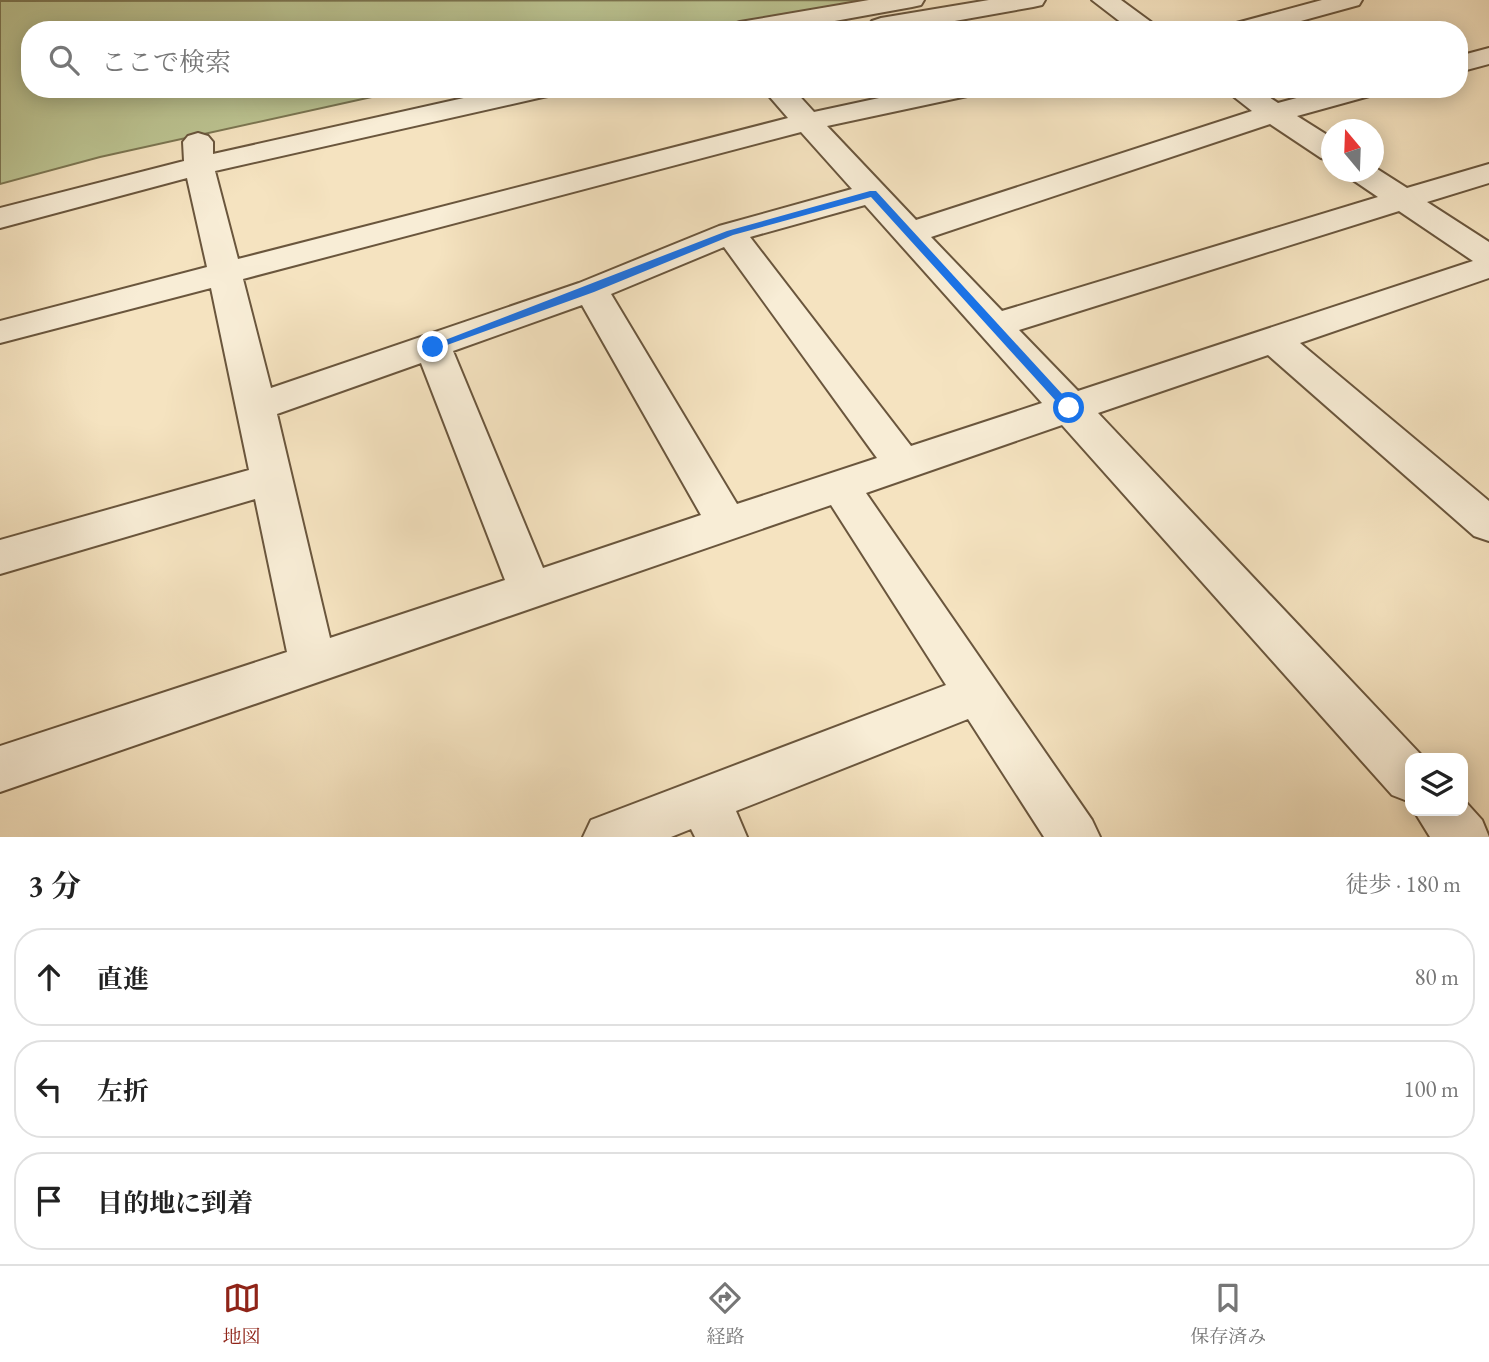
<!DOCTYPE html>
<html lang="ja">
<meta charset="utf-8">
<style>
:root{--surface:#fff;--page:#f6f6f6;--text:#222;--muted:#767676;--line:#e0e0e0;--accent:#8f2418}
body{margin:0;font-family:"EB Garamond","Noto Serif JP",serif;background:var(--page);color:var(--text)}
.controls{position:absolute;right:21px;bottom:21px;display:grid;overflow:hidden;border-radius:14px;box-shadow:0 4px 18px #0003}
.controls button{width:63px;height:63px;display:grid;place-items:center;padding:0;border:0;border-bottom:2px solid var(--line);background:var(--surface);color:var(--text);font:35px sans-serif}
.compass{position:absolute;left:1321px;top:119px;width:63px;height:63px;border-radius:50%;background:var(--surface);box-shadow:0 4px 18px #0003;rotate:341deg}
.stop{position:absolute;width:21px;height:21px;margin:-16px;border:5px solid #1a73e8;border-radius:50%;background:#fff}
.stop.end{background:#1a73e8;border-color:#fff;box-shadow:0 2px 7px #0008}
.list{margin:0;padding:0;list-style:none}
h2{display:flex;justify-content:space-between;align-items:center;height:91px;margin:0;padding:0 28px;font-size:30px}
h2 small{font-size:23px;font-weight:400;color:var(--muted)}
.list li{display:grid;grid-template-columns:46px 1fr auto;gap:21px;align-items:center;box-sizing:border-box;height:98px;margin:0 14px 14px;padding:0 14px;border:2px solid var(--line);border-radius:28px}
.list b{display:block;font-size:26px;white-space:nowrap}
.list em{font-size:23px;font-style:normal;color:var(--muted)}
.icon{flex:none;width:38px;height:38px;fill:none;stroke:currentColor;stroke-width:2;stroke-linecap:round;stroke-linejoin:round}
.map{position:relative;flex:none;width:1489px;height:837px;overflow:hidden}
.search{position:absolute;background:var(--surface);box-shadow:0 4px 18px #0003;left:21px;right:21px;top:21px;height:77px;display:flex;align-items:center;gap:18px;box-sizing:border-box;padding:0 24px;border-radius:28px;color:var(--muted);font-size:26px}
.sheet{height:427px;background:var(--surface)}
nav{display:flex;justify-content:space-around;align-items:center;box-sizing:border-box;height:98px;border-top:2px solid var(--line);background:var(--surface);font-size:19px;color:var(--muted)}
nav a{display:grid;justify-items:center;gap:4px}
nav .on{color:var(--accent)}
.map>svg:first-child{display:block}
.green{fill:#bcc492;stroke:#7c7652;stroke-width:2}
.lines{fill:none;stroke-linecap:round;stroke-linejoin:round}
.minor-casing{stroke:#6a563d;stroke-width:4}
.minor{fill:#f8edd6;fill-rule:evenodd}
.route{fill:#1a73e8}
</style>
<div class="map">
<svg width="1489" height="837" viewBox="0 0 1489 837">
<rect width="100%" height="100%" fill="#f5e3c0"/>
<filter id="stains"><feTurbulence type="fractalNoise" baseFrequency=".00286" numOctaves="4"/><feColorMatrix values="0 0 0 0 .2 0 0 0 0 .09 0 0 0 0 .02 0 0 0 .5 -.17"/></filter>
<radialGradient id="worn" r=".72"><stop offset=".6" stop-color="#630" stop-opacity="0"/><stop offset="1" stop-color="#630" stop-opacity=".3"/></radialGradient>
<path class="green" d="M887,0L718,30H30V89H408L100,157L0,184V1Z"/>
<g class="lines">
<defs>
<path id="minor" d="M869,0H924L921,5L912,7L785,30H727L731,25L740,22Z
M989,0H1045L1042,5L1033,7L904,30H871L868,26L872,21L881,18Z
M1092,0H1121L1162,30H1131Z
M1322,0H1362L1359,5L1268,30H1225L1229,25Z
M1489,48V64L1459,72V56Z
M504,89H557L553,95L543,97L215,171L238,259L788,118L763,89H793L814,112L921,89H976L972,95L827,126L916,220L1252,111L1224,89H1257L1278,103L1330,89H1377L1373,95L1297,116L1332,138V161L1321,158L1270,124L931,237L1002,311L1378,197L1350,178L1346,172H1374V167L1407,188L1489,164V183L1427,202L1489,242V278L1300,343L1489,501V541L1474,536L1268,355L1098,413L1424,758H1410V802L1392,795L1062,425L866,493L1092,820L1100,837H1044L968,719L736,811L747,837H695L691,829L671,837H583L591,820L946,685L831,505L0,792V746L287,652L255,499L0,574V540L249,470L211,288L0,343V321L207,267L187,178L0,228V208L184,161L183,142L188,136L198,133L208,136L213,142V154ZM801,132L852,189L719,226L579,283L271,388L243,279ZM865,205L1042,403L911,446L750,237ZM1399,211L1473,261L1078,391L1019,330ZM724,247L877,458L737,504L611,294ZM582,305L701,515L543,568L453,351ZM421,363L505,580L330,638L277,414Z
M1463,799L1482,820L1489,837H1430L1414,811H1463Z"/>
</defs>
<use href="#minor" class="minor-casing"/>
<use href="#minor" class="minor"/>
</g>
<path class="route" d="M870,191H876L1073,406V411H1065L871,197L733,235L594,292L436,349L427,347L727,231Z"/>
<rect width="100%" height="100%" filter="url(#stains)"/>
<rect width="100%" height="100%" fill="url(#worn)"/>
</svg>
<div class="controls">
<button><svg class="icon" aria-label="layers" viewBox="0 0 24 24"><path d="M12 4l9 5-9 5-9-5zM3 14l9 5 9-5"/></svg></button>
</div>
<svg class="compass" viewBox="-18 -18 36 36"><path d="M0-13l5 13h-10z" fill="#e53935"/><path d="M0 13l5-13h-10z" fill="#767676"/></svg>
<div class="stop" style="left:1069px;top:408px"></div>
<div class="stop end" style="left:433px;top:347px"></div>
<div class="search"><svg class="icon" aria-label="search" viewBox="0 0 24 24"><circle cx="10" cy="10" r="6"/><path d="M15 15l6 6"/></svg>ここで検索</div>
</div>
<section class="sheet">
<h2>3 分<small>徒歩 · 180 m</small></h2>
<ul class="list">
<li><svg class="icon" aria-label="ahead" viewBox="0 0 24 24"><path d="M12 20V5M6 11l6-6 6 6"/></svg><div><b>直進</b></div><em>80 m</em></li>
<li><svg class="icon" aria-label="left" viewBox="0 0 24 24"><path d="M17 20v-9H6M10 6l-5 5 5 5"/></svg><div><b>左折</b></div><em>100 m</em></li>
<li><svg class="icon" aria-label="arrive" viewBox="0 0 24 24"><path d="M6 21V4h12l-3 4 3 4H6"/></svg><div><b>目的地に到着</b></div></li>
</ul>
</section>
<nav>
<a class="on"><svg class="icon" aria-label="map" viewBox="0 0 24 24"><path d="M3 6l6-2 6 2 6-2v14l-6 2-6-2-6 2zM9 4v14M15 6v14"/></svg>地図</a>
<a><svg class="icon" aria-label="directions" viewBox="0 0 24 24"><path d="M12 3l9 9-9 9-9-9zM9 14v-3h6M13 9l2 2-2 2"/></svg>経路</a>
<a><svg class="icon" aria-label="saved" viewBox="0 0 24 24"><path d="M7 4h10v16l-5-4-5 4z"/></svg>保存済み</a>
</nav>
